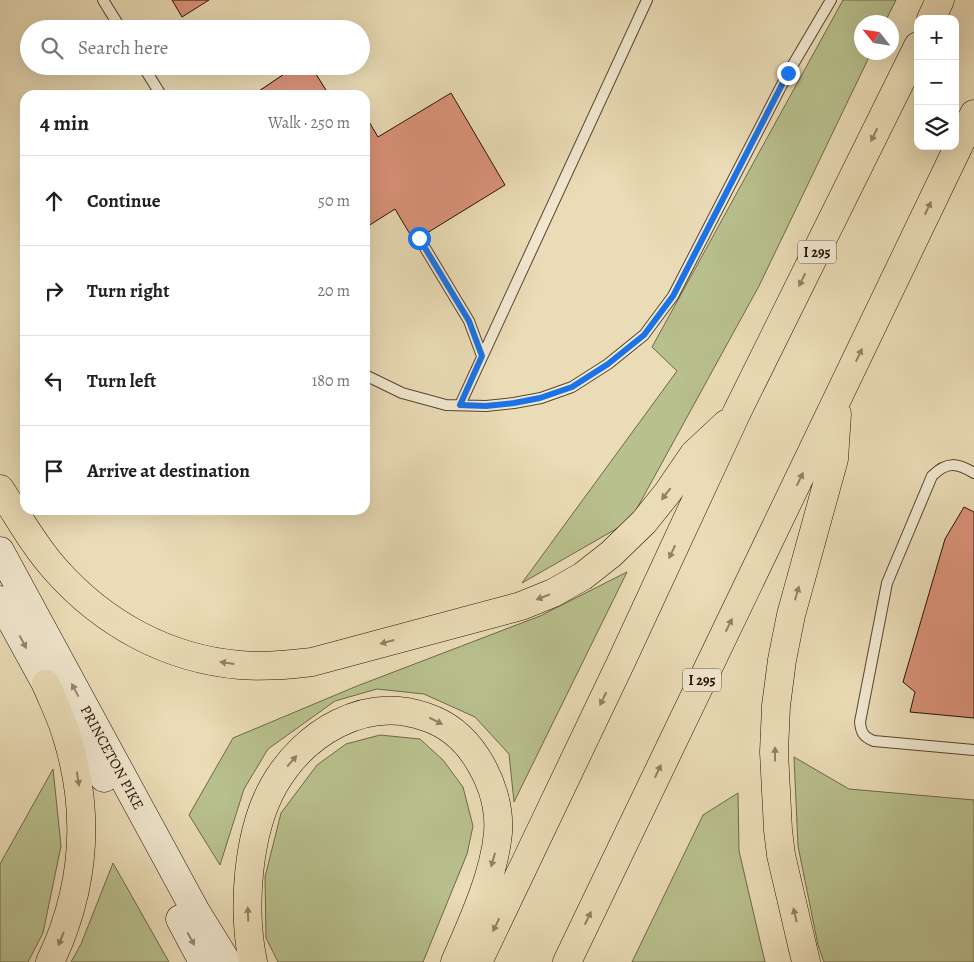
<!DOCTYPE html>
<meta charset="utf-8">
<style>
:root{--surface:#fff;--page:#f6f6f6;--text:#202124;--muted:#757577;--line:#e0e0e0}
body{margin:0;font-family:Alegreya,serif;background:var(--page);color:var(--text)}
.controls{position:absolute;right:15px;top:15px;display:grid;overflow:hidden;border-radius:10px;box-shadow:0 5px 20px #0002}
.controls button{width:45px;height:45px;display:grid;place-items:center;padding:0;border:0;border-bottom:1px solid var(--line);background:var(--surface);color:var(--text);font:25px sans-serif}
.compass{position:absolute;left:854px;top:15px;width:45px;height:45px;border-radius:50%;background:var(--surface);box-shadow:0 5px 20px #0002;rotate:300deg}
.stop{position:absolute;width:15px;height:15px;margin:-11px;border:4px solid #1a73e8;border-radius:50%;background:#fff}
.stop.end{background:#1a73e8;border-color:#fff;box-shadow:0 1px 5px #0008}
.list{margin:0;padding:0;list-style:none}
h2{display:flex;justify-content:space-between;align-items:center;height:65px;margin:0;padding:0 20px;font-size:21px}
h2 small{font-size:16px;font-weight:400;color:var(--muted)}
.list li{display:grid;grid-template-columns:32px 1fr auto;gap:15px;align-items:center;box-sizing:border-box;height:90px;padding:0 20px;border-top:1px solid var(--line)}
.list b{display:block;font-size:19px;white-space:nowrap}
.list em{font-size:16px;font-style:normal;color:var(--muted)}
.icon{flex:none;width:28px;height:28px;fill:none;stroke:currentColor;stroke-width:2;stroke-linecap:round;stroke-linejoin:round}
.map{position:relative;flex:none;width:974px;height:962px;overflow:hidden}
.search{position:absolute;background:var(--surface);box-shadow:0 5px 20px #0002;left:20px;top:20px;width:350px;height:55px;display:flex;align-items:center;gap:12px;box-sizing:border-box;padding:0 18px;border-radius:28px;color:var(--muted);font-size:19px}
.panel{position:absolute;background:var(--surface);box-shadow:0 5px 20px #0002;left:20px;top:90px;width:350px;height:425px;border-radius:15px}
.map>svg:first-child{display:block}
.green{fill:#b8c08d;stroke:#6f6848}
.building{fill:#db937a;stroke:#261003}
.lines{fill:none;stroke-linecap:round;stroke-linejoin:round}
.service-casing{stroke:#574330;stroke-width:12}
.secondary-casing{stroke:#261003;stroke-width:29}
.motorway-casing{stroke:#261003;stroke-width:29}
.service{stroke:#f1e8d0;stroke-width:10}
.secondary{stroke:#f1e8d0;stroke-width:28}
.motorway{stroke:#eadcb6;stroke-width:28}
.oneway{fill:#928065}
.oneway2{fill:#968774}
.route{stroke:#1a73e8;stroke-width:6}
.labels{text-anchor:middle;stroke-width:4;stroke-linejoin:round;paint-order:stroke}
.shield{fill:#f1e8d0;stroke:#635140;stroke-width:1}
.shield-label{font-size:14px;font-weight:bold;fill:#261003}
.street-label{font-size:15px;fill:#261003;stroke:#f1e8d0}
</style>
<div class="map">
<svg width="974" height="962" viewBox="0 0 974 962">
<rect width="100%" height="100%" fill="#eadcb6"/>
<filter id="stains"><feTurbulence type="fractalNoise" baseFrequency=".004" numOctaves="4"/><feColorMatrix values="0 0 0 0 .2 0 0 0 0 .09 0 0 0 0 .02 0 0 0 .5 -.17"/></filter>
<radialGradient id="worn" r=".72"><stop offset=".6" stop-color="#630" stop-opacity="0"/><stop offset="1" stop-color="#630" stop-opacity=".3"/></radialGradient>
<path class="green" d="M843,0H896L885,22H862V52L871,53L759,286L630,521L522,583L677,371L652,347Z
M627,572L514,802L509,754L475,717L424,694L377,689L335,701L268,749L244,789L220,865L189,815L233,738L357,686L540,616Z
M380,735L420,739L443,760L463,787L473,826L467,854L423,962H278L266,938L265,877L281,813L317,765L346,744Z
M794,757L849,789L974,800V962H824L818,945L798,846Z
M53,769L61,846L43,933L28,962H0V864Z
M738,793L739,851L765,962H632L703,815Z
M113,863L169,962H71L81,944Z"/>
<path class="building" d="M172,0H209L182,17Z
M296,66H311L329,95H253Z
M451,93L505,185L414,241L395,209L365,228V115L378,137Z
M964,507L974,512V718L910,712L915,692L903,682L945,539Z"/>
<g class="lines">
<defs>
<path id="service" d="M103,0L121,29
M143,66L161,95
M419,238L469,321L482,356
M365,375L402,393L446,405L486,406L514,403L541,398L572,387L608,364L644,335L673,296L788,73L831,0
M460,405L647,0
M974,473C957,463 947,461 932,476L887,583L860,722C861,732 863,737 874,741L974,750"/>
<g id="secondary">
<path id="s1" d="M0,551L195,910L227,962"/>
<path d="M0,600L46,684L104,778"/>
<path d="M180,919L203,962"/>
</g>
<path id="motorway" d="M931,19L940,0
M0,489C18,516 34,546 56,570C104,624 168,659 240,665C264,667 288,665 312,662L521,606L553,593L583,576L611,554L644,522L668,492L694,454L726,424
M46,684C53,701 62,719 67,737C91,815 85,889 50,962
M253,962C242,909 247,833 274,785C304,733 365,695 426,717C447,724 465,739 477,758C491,780 500,807 498,833C494,876 472,923 455,962
M478,962L622,660L737,412L918,46
M567,962L974,114
M806,962L781,855L778,830L774,752L776,706L782,660L791,615L834,459L837,414"/>
</defs>
<use href="#service" class="service-casing"/>
<use href="#secondary" class="secondary-casing"/>
<use href="#motorway" class="motorway-casing"/>
<use href="#service" class="service"/>
<use href="#secondary" class="secondary"/>
<use href="#motorway" class="motorway"/>
</g>
<defs><path id="oneway-solid" d="M-6-.8H1V-3.2L6.5 0L1 3.2V.8H-6Z" transform="scale(1.25)"/></defs>
<g class="oneway">
<use href="#oneway-solid" transform="translate(874 135) rotate(116)"/>
<use href="#oneway-solid" transform="translate(928 208) rotate(-65)"/>
<use href="#oneway-solid" transform="translate(802 280) rotate(116)"/>
<use href="#oneway-solid" transform="translate(859 355) rotate(-65)"/>
<use href="#oneway-solid" transform="translate(800 479) rotate(-64)"/>
<use href="#oneway-solid" transform="translate(666 494) rotate(128)"/>
<use href="#oneway-solid" transform="translate(672 552) rotate(115)"/>
<use href="#oneway-solid" transform="translate(797 593) rotate(-74)"/>
<use href="#oneway-solid" transform="translate(543 597) rotate(159)"/>
<use href="#oneway-solid" transform="translate(729 625) rotate(-64)"/>
<use href="#oneway-solid" transform="translate(387 642) rotate(165)"/>
<use href="#oneway-solid" transform="translate(227 663) rotate(-172)"/>
<use href="#oneway-solid" transform="translate(603 699) rotate(116)"/>
<use href="#oneway-solid" transform="translate(436 721) rotate(27)"/>
<use href="#oneway-solid" transform="translate(775 754) rotate(-90)"/>
<use href="#oneway-solid" transform="translate(292 761) rotate(-49)"/>
<use href="#oneway-solid" transform="translate(658 771) rotate(-65)"/>
<use href="#oneway-solid" transform="translate(78 779) rotate(81)"/>
<use href="#oneway-solid" transform="translate(493 860) rotate(106)"/>
<use href="#oneway-solid" transform="translate(248 914) rotate(-92)"/>
<use href="#oneway-solid" transform="translate(795 915) rotate(-103)"/>
<use href="#oneway-solid" transform="translate(588 918) rotate(-65)"/>
<use href="#oneway-solid" transform="translate(496 925) rotate(116)"/>
<use href="#oneway-solid" transform="translate(61 939) rotate(112)"/>
</g>
<g class="oneway2">
<use href="#oneway-solid" transform="translate(23 642) rotate(62)"/>
<use href="#oneway-solid" transform="translate(75 690) rotate(-118)"/>
<use href="#oneway-solid" transform="translate(191 939) rotate(61)"/>
</g>
<g class="lines">
<path class="route" d="M419,238L469,321L482,356L460,405L486,406L514,403L540,398L572,387L608,364L644,335L673,296L788,73"/>
</g>
<g class="labels">
<g class="shield">
<rect x="798" y="240.5" width="38" height="23" rx="4"/>
<rect x="683" y="668.5" width="38" height="23" rx="4"/>
</g>
<g class="shield-label">
<text x="817" y="257">I 295</text>
<text x="702" y="685">I 295</text>
</g>
<g class="street-label">
<text dy="5" stroke="none"><textPath href="#s1" startOffset="235">PRINCETON PIKE</textPath></text>
</g>
</g>
<rect width="100%" height="100%" filter="url(#stains)"/>
<rect width="100%" height="100%" fill="url(#worn)"/>
</svg>
<div class="controls">
<button>+</button>
<button>−</button>
<button><svg class="icon" aria-label="layers" viewBox="0 0 24 24"><path d="M12 4l9 5-9 5-9-5zM3 14l9 5 9-5"/></svg></button>
</div>
<svg class="compass" viewBox="-18 -18 36 36"><path d="M0-13l5 13h-10z" fill="#e53935"/><path d="M0 13l5-13h-10z" fill="#757577"/></svg>
<div class="stop" style="left:419px;top:238px"></div>
<div class="stop end" style="left:788px;top:73px"></div>
<div class="search"><svg class="icon" aria-label="search" viewBox="0 0 24 24"><circle cx="10" cy="10" r="6"/><path d="M15 15l6 6"/></svg>Search here</div>
<section class="panel">
<h2>4 min<small>Walk · 250 m</small></h2>
<ul class="list">
<li><svg class="icon" aria-label="ahead" viewBox="0 0 24 24"><path d="M12 20V5M6 11l6-6 6 6"/></svg><div><b>Continue</b></div><em>50 m</em></li>
<li><svg class="icon" aria-label="right" viewBox="0 0 24 24"><path d="M7 20v-9h11M14 6l5 5-5 5"/></svg><div><b>Turn right</b></div><em>20 m</em></li>
<li><svg class="icon" aria-label="left" viewBox="0 0 24 24"><path d="M17 20v-9H6M10 6l-5 5 5 5"/></svg><div><b>Turn left</b></div><em>180 m</em></li>
<li><svg class="icon" aria-label="arrive" viewBox="0 0 24 24"><path d="M6 21V4h12l-3 4 3 4H6"/></svg><div><b>Arrive at destination</b></div></li>
</ul>
</section>
</div>
